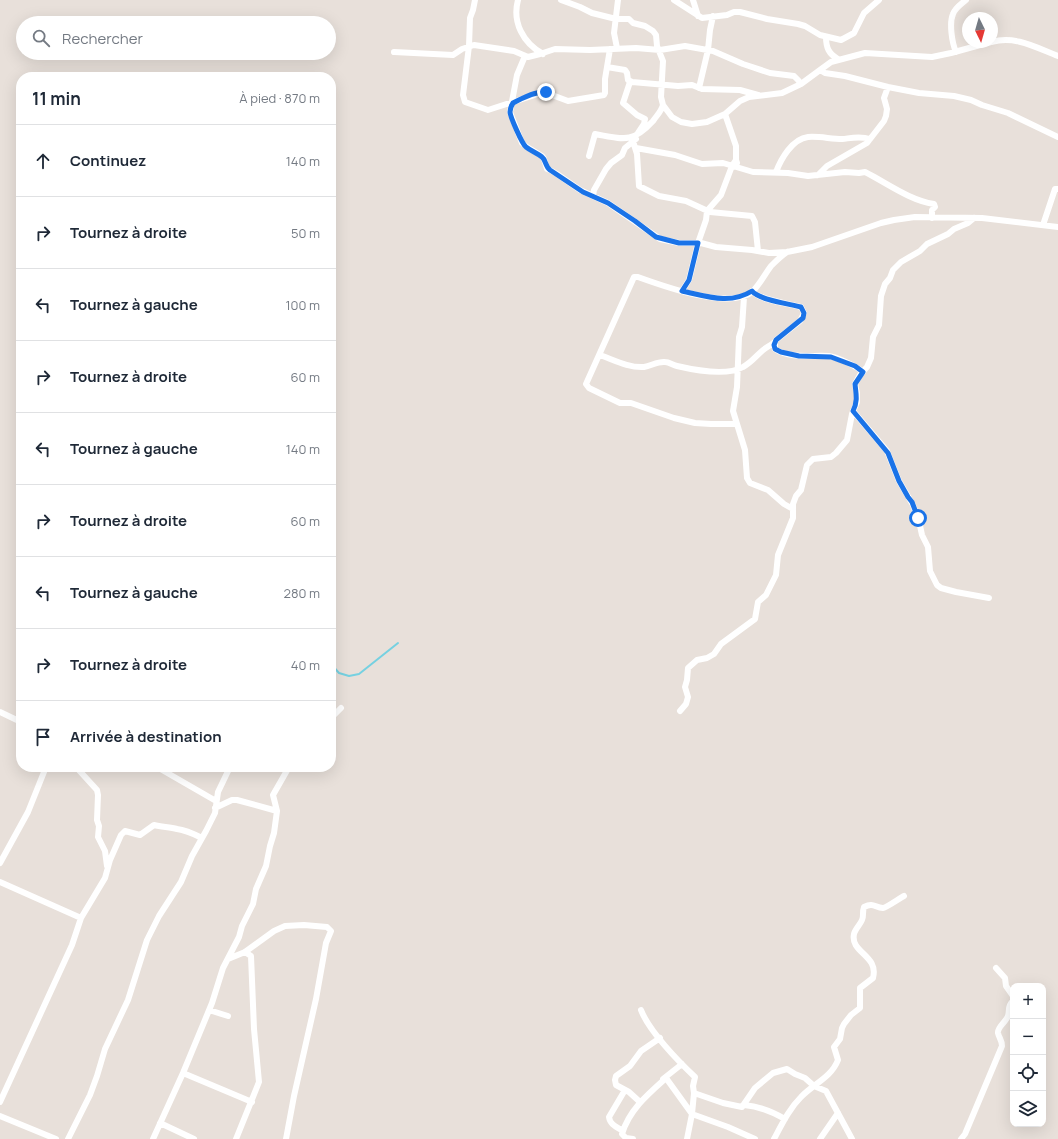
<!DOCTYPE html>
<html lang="fr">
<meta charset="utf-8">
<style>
:root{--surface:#fff;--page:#f6f6f7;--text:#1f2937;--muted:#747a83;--line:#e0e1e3}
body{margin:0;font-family:Manrope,sans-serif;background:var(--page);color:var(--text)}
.controls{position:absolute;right:12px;bottom:12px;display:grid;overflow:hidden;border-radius:8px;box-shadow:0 4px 16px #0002}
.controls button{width:36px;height:36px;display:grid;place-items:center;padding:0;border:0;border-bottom:1px solid var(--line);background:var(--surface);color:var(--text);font:20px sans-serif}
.compass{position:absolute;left:962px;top:12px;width:36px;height:36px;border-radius:50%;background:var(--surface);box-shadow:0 4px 16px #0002;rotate:175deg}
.stop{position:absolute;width:12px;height:12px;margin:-9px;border:3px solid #1a73e8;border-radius:50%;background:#fff}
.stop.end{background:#1a73e8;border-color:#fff;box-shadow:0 1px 4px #0008}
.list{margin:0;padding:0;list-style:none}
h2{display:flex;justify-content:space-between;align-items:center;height:52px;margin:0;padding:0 16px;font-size:17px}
h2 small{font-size:13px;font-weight:400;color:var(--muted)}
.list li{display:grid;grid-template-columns:26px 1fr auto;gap:12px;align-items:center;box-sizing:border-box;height:72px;padding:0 16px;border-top:1px solid var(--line)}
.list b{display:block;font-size:15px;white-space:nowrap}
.list em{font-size:13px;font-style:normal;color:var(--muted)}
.icon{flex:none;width:22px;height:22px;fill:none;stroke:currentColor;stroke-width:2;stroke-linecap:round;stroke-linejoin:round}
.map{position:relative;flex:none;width:1058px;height:1139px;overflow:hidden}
.search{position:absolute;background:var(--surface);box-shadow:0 4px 16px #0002;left:16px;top:16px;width:320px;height:44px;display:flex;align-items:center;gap:10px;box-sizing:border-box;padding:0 14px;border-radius:22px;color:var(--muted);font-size:15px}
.panel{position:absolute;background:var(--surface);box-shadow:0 4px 16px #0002;left:16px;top:72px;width:320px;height:700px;border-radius:16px}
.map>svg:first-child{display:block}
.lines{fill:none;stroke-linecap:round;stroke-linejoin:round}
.stream{stroke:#76d1e1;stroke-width:2}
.minor{stroke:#fff;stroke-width:6}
.route{stroke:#1a73e8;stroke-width:5}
</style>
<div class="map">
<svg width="1058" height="1139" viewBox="0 0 1058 1139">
<rect width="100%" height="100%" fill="#e8e0da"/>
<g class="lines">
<path class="stream" d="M331,664L339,673L349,676L359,674L398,643"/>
<path class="minor" d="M475,0L473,10L470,18L469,46L463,95L465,102L488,110L544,92L568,101L604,95L605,93V79L610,49
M518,0C512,22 523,43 543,54
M561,0L580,7L592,13L616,19H629L633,23L645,26L653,31L656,35L657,46L663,61L661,97L663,105L672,117L681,122L692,124L707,122L725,114L740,101L749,97L782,93L801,84L820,70L825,73L845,76L888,87L919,93L954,96L971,100L982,105L1008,113L1058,137
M674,0L702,18L727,15L734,12H740L767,19L798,24L805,26L820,35L841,40L854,33L864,13L879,0
M693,0L698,16
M826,37C826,48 829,54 838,59
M992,42C1015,35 1037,48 1058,56
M617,48L614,33L618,0
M394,52L453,55L462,49L474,45L514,51L528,57L540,54L555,49L590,50L636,48L660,50L685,46L713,51L743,64L770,73L794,76L798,80L801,84
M956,52C952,43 949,23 953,14C955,8 961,4 966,0
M525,56L517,75L510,112L522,143L527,147L542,156L544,159L547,169L550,170L557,174L580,190L608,203L660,239L679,243H701L716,247L752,250L769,253L787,252L812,247L881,223L894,220L915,217L982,218L1058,227
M607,67L625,70L627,73L628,80L632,82L678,86L692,85L702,89L740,90L758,95
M820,70L831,62L865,53L932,57L951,53L991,42
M630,82L623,103L637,115L645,119L644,124L638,133
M699,88L708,50L710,30L713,16
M725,114L736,146V160L737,163
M632,138L637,154L639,186L659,196L686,201L710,212L752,216L755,222L758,251
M636,148L675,155L702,164L723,163L753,172L788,173L808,176L845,172L859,173L865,172C887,183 909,200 934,204L935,207L932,210V218
M589,156L595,134C623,139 632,144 653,121C657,115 661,112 663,105
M776,172C781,159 792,139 808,137C819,136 831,139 842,139C852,138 860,136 870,139
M818,175L827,166L867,143L884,121L886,116L887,109L884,98L888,87
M593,196L594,190L606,169L611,163L622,155L625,148L636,139
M1043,225L1055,189H1058
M682,291L689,280L698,243L706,220L707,211L721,195L732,166L736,160
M744,297L742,327L739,337L737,387L733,411L745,450L747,478L750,483L768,490L784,504L793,509
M775,343V349C790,359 811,355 829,356C837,357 856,366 863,372
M600,355C614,360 629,368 644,367C651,366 658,361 665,362C669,362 673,365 677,366C694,370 727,376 743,367C751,363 756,356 762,351C766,347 774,344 776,340L800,321L804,313L801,307C790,304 759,300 752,291
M853,411L887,451L899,481L913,505L919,521L922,535L928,547L930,571L937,585L941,588L956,592L989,598
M736,424H711L695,423L674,418L631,403H620L589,388L586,384L634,277H638C663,286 731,311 753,291C760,284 765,274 771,266C776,261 781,256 787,252
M680,711L686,704L688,697L685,687L687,680L688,668L697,660L707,658L714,654L721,644L755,619L758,602L766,595L776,575L778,555L793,518V504L796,496L801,490L807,465L813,459L831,457L836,453L847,440L852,414L857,402V393L855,384L860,375L867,367L871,358L873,337L879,325L881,296L885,284L890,278L893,270L901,262L920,251L927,244L948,234L954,229L968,223L974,218
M0,712L21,722
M331,718L341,708
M76,767L97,790L98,795L97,820L99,826L98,837L105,851L107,866
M157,767L216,801
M215,808L232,800H237L277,811
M0,863L28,812L46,767
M0,882L81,918
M228,959L245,952L274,931L285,926L304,925L327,927L331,931L326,943L316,999L294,1096L286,1139
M996,968L1005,978L1006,986L1013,996
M209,1010L228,1016
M641,1010C649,1031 678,1061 695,1077L693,1086L694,1093L692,1114L687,1139
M183,1073L252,1102
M666,1078L692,1114L728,1127L755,1139
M694,1093L723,1103L742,1107L755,1088L773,1073L787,1069L795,1074L805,1078L814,1086L826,1091L852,1139
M0,1102L72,945L81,918L105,878L110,860L121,835L125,831L140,835L154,825C162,827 170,827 177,829C186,830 194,834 202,838
M640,1102L629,1092L616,1085L615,1080L616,1076L630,1066L641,1051L660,1038
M744,1105C757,1106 773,1112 785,1119
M0,1116L56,1139
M160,1123L194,1139
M623,1131C617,1127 610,1125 609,1117L625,1090
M68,1139L90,1095L97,1076L105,1049L128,1000L147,940L159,916L181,882L192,856L206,831L215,813L218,792L230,767
M153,1139L183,1073L212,1003L223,968L239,937L242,926L253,904L256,889L266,866L270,846L274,833L277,811L273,795L289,767
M236,1139L259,1082L254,1029L251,956L245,952
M633,1139L626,1138L622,1134C629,1110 648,1094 666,1078L663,1079L682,1064
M774,1139C782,1124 789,1109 801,1097C813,1084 831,1078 838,1060L834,1047L840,1039L842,1028L844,1024L851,1015L860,1008V988L873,978C879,955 850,953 854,934C855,929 860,925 862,920C864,916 862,912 864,907C874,902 875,908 883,908C886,908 900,898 904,896
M820,1139L838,1113
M961,1139L965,1134L1002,1046C1002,1040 999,1038 998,1033C997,1027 1006,1022 1008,1016C1010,1010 1007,1006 1013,1001"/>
</g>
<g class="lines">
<path class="route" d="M546,92C536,91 522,98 513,103C511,106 510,109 510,112C510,116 522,144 526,147C531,151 537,153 542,157C546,160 545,166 550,170L583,192L608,203L635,221L656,237L679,243H698L689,280L682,291C706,296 730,305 752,291C759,300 790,304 801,307L804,313L803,318L776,340L774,345L775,349L781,352L799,356L831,357L855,366L863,372L855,384C856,394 858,401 853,411L888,453L899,481L908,497L912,502L918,518"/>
</g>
</svg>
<div class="controls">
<button>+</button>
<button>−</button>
<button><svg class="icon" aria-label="locate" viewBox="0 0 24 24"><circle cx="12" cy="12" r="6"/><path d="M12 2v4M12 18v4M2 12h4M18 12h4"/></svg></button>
<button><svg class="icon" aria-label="layers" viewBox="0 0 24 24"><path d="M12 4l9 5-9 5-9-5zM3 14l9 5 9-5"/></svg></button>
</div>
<svg class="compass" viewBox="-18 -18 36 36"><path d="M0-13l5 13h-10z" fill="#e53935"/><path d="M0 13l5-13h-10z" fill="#747a83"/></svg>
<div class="stop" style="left:918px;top:518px"></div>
<div class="stop end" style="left:546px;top:92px"></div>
<div class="search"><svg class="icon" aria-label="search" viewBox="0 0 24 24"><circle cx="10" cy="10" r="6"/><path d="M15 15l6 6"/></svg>Rechercher</div>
<section class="panel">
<h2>11 min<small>À pied · 870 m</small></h2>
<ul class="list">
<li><svg class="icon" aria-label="ahead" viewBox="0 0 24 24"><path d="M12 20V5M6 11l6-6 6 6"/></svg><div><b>Continuez</b></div><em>140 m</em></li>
<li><svg class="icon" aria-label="right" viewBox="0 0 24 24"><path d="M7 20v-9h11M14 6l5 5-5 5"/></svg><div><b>Tournez à droite</b></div><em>50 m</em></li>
<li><svg class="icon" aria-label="left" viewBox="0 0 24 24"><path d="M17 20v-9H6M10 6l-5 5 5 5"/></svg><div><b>Tournez à gauche</b></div><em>100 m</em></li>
<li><svg class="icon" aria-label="right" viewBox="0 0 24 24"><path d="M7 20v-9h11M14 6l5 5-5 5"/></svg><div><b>Tournez à droite</b></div><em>60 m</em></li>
<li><svg class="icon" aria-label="left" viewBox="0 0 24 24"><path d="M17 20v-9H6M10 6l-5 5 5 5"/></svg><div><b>Tournez à gauche</b></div><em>140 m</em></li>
<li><svg class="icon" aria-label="right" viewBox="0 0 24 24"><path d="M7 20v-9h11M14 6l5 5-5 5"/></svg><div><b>Tournez à droite</b></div><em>60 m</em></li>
<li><svg class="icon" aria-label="left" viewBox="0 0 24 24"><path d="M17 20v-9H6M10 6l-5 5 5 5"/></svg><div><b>Tournez à gauche</b></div><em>280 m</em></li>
<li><svg class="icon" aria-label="right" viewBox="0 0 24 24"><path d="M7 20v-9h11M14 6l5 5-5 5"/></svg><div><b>Tournez à droite</b></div><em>40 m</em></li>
<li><svg class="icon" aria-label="arrive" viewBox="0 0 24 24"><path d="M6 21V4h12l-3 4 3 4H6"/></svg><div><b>Arrivée à destination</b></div></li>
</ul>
</section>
</div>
